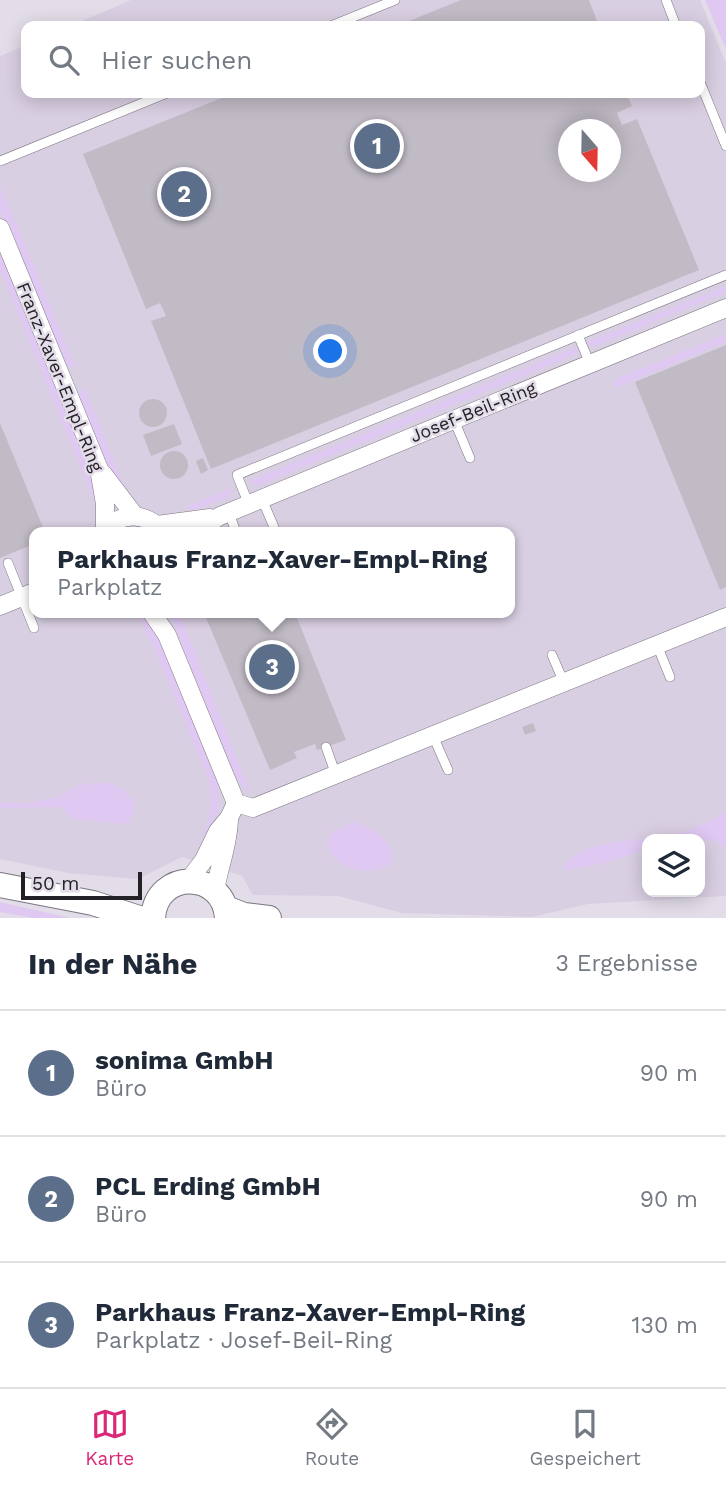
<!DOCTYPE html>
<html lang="de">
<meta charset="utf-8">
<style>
:root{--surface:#fff;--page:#f2f2f3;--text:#1f2937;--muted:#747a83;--line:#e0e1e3;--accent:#db2777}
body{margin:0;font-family:"Work Sans",sans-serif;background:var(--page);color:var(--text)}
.controls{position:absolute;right:21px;bottom:21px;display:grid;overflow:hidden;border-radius:14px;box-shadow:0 4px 18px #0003}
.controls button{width:63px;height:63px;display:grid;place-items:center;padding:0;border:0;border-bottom:2px solid var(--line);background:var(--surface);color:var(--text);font:35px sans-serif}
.compass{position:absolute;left:558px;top:119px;width:63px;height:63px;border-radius:50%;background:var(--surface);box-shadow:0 4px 18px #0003;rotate:160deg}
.scale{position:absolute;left:21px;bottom:18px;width:121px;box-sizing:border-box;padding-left:7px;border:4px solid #242126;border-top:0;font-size:19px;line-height:24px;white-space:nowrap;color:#242126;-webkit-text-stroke:5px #e3dde9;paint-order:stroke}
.you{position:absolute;left:331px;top:352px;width:24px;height:24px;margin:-18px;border:5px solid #fff;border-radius:50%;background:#1a73e8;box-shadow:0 0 0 10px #1a73e833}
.badge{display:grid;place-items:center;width:46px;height:46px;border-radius:50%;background:var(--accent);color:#fff;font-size:23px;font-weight:700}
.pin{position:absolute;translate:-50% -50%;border:4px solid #fff;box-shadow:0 2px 7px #0006}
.popup{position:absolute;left:29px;top:527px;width:486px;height:91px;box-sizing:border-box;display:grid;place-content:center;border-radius:14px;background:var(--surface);filter:drop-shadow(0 2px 5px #0005);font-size:23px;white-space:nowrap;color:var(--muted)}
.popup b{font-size:26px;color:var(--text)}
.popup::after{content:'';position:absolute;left:50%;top:100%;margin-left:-14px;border:14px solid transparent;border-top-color:var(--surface)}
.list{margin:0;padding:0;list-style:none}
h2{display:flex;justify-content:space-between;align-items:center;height:91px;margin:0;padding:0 28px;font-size:30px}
h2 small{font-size:23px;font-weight:400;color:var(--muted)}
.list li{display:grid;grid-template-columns:46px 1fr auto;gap:21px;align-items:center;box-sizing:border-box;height:126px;padding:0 28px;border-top:2px solid var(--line)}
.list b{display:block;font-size:26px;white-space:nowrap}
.list p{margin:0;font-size:23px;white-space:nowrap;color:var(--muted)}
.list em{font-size:23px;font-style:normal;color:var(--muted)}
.icon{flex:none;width:38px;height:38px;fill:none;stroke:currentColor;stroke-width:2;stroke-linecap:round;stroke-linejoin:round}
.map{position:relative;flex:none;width:726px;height:918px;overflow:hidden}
.search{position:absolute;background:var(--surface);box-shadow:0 4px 18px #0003;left:21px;right:21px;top:21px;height:77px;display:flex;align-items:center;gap:18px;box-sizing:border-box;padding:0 24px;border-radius:14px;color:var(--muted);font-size:26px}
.sheet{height:469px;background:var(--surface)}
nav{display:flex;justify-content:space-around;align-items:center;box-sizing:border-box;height:98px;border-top:2px solid var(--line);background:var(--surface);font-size:19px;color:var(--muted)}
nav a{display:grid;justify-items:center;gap:4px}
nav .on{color:var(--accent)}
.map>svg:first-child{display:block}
.built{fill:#d9cfe2;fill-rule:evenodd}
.green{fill:#dfc8f2}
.building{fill:#c1bbc6;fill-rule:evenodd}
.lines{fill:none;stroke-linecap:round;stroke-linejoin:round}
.lane-casing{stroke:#7b7580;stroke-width:10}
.street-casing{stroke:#7b7580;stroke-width:19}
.secondary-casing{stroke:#7b7580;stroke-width:26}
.lane{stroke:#fff;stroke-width:9}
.street{stroke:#fff;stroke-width:18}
.secondary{stroke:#fff;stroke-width:24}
.labels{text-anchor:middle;stroke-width:5;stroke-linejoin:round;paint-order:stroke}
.street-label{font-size:18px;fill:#242126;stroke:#e3dde9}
</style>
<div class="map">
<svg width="726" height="918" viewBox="0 0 726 918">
<rect width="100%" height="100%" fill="#e3dde9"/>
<path class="built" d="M131,0H700L726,63V896L588,904L532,917L402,913L338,896L253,895L242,876L182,857L138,879L68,873L0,859V56L26,45V93H700V26H70ZM568,130H610V172H568ZM34,532H510V613H34ZM647,839H700V892H647Z"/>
<path class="green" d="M705,0H726V49Z
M1,186L75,366L70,367L62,363L0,212Z
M0,242L91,463L96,497L94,500L0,270Z
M724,287L726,292L593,347L585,343Z
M726,334V342L615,388L614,381L616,379Z
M579,346L576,354L257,486L249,481Z
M85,388L124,486H121L105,468L78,398L79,393Z
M232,488L231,494L228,497L190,512L187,506Z
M144,613L162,646L218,785V809L202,854L198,852C207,827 215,807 209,780L154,648L138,616L139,614Z
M171,613H179L251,794L244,788L234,773L182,646Z
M105,782L122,788L136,805L128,824L72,819L62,807L0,808V802L22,804L59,797L78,785Z
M726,811V849L715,840L647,839V849L605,863L567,870L562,867C588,837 630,843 665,836C686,832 709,824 726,811Z
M353,822C372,827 383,835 393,852L392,863C375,875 349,873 334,857C331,853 328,846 326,841L334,831Z
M0,902L70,918H34L0,912Z"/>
<path class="building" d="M461,0H589L599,26H397Z
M234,93H626L632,106L617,113L622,125L637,119L699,270L211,469L151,321L166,316L160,303L146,309L83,154ZM568,130H610V172H568Z
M726,345V587L720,590L635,382Z
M139 413a14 14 0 1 1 28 0a14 14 0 1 1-28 0Z
M0,423L45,532H34V544L0,558Z
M174,424L182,444L151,456L143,435Z
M160 465a14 14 0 1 1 28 0a14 14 0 1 1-28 0Z
M203,458L208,470L201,474L196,461Z
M204,613H295L346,740L317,750L315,744L294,752L297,758L270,770Z
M533,723L536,731L525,735L522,727Z"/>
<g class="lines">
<defs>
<path id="lane" d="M666,0L676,26
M331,26L395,0
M700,82L726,146
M0,161L167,93
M578,335L590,364
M454,420L470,458
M262,499L276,532
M249,505L237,475L726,275
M229,513L236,532
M8,563L34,628
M657,645L670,677
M552,655L564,683
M433,736L448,770
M326,747L336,775"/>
<path id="street" d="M0,228L99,469L105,504V530
M103,474L135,516
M157,525L210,518
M103,532C120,512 146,511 163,532
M195,532L220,516L726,308
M0,606L34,592
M152,613L167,635L236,803L253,808L726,617
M188,881L204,860L218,831L229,818L236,803
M215,891C219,866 229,843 229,818"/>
<path id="secondary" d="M0,885L93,903L139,918
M226,908L244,915L269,918
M153,918C156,869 224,870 227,918"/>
</defs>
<use href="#lane" class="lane-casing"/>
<use href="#street" class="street-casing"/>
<use href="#secondary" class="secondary-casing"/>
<use href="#lane" class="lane"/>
<use href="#street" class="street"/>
<use href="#secondary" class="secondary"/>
</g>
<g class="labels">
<g class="street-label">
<text transform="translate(60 377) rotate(68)" y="6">Franz-Xaver-Empl-Ring</text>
<text transform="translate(473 412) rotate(-22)" y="6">Josef-Beil-Ring</text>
</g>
</g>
</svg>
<div class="controls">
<button><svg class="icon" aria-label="layers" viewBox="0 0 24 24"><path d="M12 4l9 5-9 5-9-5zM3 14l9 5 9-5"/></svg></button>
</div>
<svg class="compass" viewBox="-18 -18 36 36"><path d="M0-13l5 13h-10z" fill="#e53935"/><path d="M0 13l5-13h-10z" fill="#747a83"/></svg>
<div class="scale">50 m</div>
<div class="you"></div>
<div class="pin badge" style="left:377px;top:146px;background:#5c6f8a">1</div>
<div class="pin badge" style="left:184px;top:194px;background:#5c6f8a">2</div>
<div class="pin badge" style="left:272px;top:667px;background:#5c6f8a">3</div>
<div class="popup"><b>Parkhaus Franz-Xaver-Empl-Ring</b>Parkplatz</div>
<div class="search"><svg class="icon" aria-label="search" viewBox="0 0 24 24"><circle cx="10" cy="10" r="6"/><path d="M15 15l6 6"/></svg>Hier suchen</div>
</div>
<section class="sheet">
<h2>In der Nähe<small>3 Ergebnisse</small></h2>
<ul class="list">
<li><span class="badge" style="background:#5c6f8a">1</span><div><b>sonima GmbH</b><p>Büro</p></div><em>90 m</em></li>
<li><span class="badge" style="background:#5c6f8a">2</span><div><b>PCL Erding GmbH</b><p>Büro</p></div><em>90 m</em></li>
<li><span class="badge" style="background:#5c6f8a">3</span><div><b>Parkhaus Franz-Xaver-Empl-Ring</b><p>Parkplatz · Josef-Beil-Ring</p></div><em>130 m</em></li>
</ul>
</section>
<nav>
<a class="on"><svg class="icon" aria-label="map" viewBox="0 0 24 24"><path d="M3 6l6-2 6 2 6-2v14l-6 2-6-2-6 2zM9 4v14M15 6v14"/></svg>Karte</a>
<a><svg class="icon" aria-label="directions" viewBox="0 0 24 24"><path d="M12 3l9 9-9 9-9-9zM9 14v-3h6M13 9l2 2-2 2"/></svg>Route</a>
<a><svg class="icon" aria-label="saved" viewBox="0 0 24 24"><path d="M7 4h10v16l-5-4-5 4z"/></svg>Gespeichert</a>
</nav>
